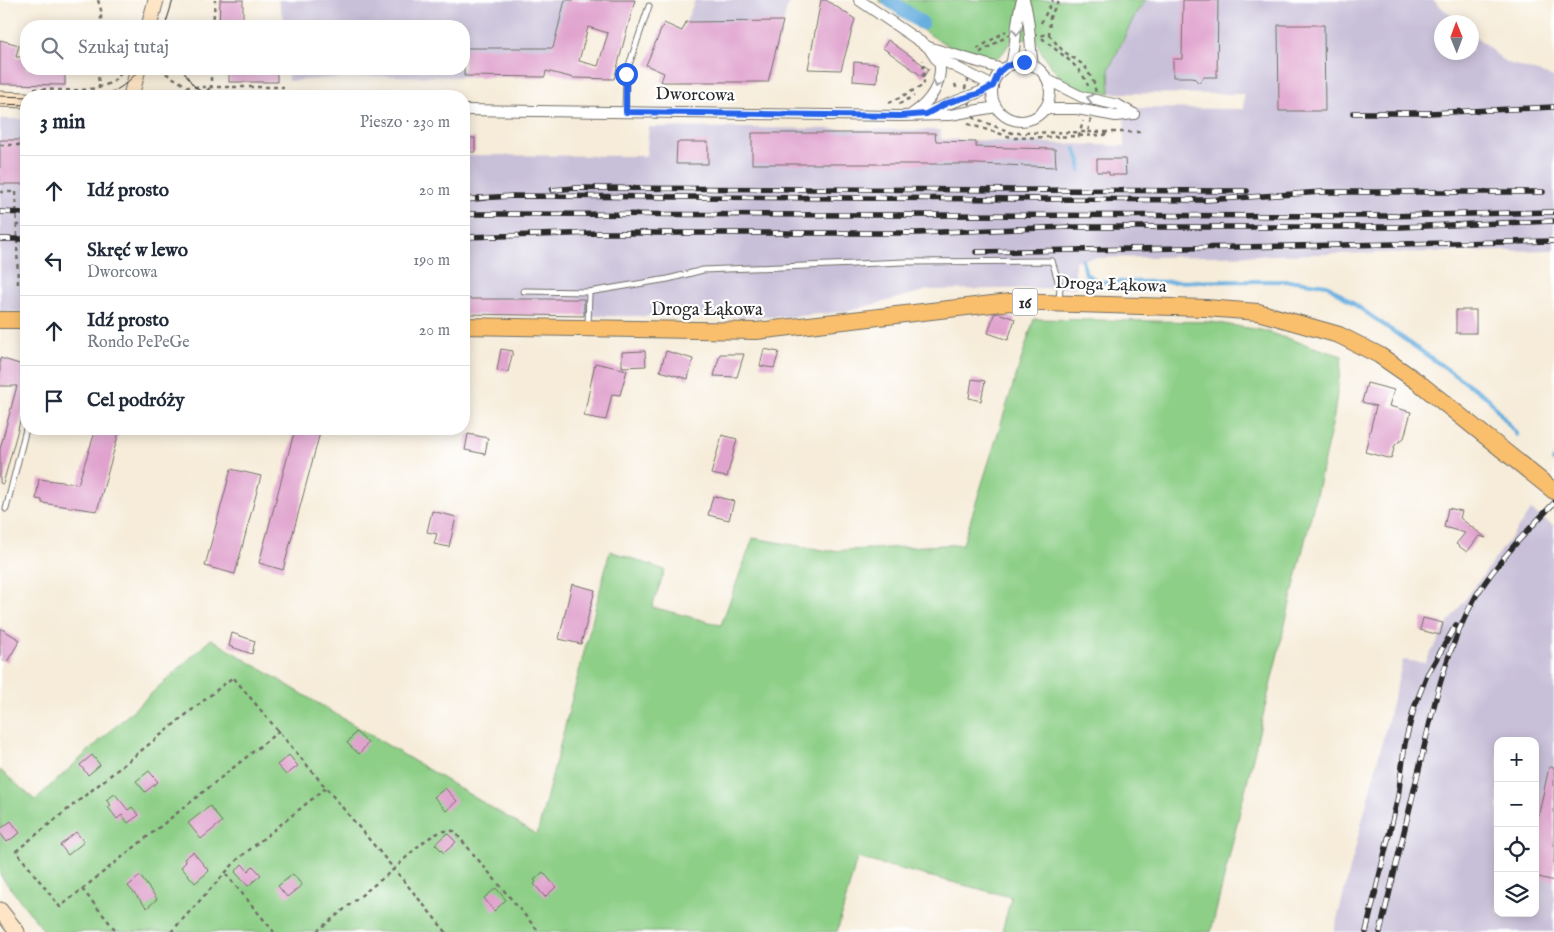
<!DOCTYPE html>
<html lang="pl">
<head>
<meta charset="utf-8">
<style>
  :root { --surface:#fff; --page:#f2f2f3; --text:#1f2937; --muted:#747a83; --line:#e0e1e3 }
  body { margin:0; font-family:"IM FELL English",serif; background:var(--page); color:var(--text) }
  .controls { position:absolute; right:15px; bottom:15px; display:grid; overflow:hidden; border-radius:10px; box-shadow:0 2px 12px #0003 }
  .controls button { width:45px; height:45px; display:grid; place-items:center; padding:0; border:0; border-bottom:1px solid var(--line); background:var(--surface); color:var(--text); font:25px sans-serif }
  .compass { position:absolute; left:1434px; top:15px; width:45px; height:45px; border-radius:50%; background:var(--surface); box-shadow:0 2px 12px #0003; rotate:359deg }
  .stop { position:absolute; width:15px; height:15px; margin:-11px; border:4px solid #2563eb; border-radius:50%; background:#fff }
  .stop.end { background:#2563eb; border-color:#fff; box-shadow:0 1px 5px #0008 }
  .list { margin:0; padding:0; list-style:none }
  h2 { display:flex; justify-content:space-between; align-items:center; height:65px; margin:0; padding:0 20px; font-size:21px }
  h2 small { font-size:16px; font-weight:400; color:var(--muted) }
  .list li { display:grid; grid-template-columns:32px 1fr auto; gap:15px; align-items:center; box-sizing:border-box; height:70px; padding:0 20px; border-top:1px solid var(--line) }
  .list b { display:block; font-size:19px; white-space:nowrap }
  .list p { margin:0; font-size:16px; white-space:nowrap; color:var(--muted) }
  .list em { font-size:16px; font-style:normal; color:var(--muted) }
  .icon { flex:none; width:28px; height:28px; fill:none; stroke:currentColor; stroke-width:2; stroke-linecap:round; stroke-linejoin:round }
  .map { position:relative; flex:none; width:1554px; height:932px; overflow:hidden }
  .search { position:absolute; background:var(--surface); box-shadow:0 2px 12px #0003; left:20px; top:20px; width:450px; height:55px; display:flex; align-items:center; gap:12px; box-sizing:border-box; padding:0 18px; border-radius:20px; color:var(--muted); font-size:19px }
  .panel { position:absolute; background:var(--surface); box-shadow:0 2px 12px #0003; left:20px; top:90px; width:450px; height:345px; border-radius:20px }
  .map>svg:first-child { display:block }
  .industrial { fill:#c8bfd8; fill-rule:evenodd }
  .green { fill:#8dcf87; stroke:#5c7d59 }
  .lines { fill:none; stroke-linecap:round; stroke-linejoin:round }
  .stream { stroke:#68afdf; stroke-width:4 }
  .canal { stroke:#68afdf; stroke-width:14 }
  .building { fill:#e0a3ce; fill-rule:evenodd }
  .lane-casing { stroke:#726f68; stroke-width:7 }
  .street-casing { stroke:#726f68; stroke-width:12 }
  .secondary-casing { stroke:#726f68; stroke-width:17 }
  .primary-casing { stroke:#726f68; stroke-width:18 }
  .path { stroke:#726f68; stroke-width:2.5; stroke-dasharray:4 4; stroke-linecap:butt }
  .lane { stroke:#fff; stroke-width:5 }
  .street { stroke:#fff; stroke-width:10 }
  .secondary { stroke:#fde5c5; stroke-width:15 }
  .primary { stroke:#f9bf6d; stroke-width:16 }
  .tram { stroke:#2b2b2b; stroke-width:1 }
  .rail-casing { stroke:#2b2b2b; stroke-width:5.5 }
  .rail { stroke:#fff; stroke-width:4; stroke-dasharray:11; stroke-linecap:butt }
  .oneway { stroke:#a0a0a0 }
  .route { stroke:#2563eb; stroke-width:6 }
  .labels { text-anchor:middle; stroke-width:4.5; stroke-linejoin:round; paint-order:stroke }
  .shield { fill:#fff; stroke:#6b6b6b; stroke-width:1 }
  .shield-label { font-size:16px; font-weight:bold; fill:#2b2b2b }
  .street-label { font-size:18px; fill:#2b2b2b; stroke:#fff }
</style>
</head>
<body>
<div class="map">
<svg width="1554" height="932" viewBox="0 0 1554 932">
  <rect width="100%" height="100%" fill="#fff"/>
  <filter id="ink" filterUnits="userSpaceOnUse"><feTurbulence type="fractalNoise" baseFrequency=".02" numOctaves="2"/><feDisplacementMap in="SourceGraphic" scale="10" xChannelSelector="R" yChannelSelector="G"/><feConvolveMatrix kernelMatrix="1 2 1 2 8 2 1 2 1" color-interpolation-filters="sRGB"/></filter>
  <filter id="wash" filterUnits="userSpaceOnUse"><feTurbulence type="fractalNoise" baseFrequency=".0096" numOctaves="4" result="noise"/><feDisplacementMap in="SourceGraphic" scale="20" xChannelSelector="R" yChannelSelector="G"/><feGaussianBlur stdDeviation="1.12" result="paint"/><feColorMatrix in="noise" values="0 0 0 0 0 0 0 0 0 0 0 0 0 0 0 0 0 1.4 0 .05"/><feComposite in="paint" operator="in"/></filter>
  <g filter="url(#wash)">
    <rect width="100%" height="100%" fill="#f6ecd9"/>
    <g class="industrial">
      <polygon points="278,0 565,0 545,77 372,76 288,81 288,69 464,69 464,26 285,26"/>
      <polygon points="695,0 789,0 768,82 661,82"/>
      <polygon points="1146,0 1433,0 1459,22 1442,22 1442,52 1472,52 1472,33 1505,62 1554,77 1554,250 1091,258 1075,261 1075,288 928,290 849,311 790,317 464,315 464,155 646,156 649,127 940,130 941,139 1125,146 1124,108 1244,109 1244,94 1110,93 1109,69 1136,13"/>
      <polygon points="0,119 26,119 26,312 0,311"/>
      <path d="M 1531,510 L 1554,526 L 1554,932 L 1334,932 L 1403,660 L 1425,663 L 1450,620 ZM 1498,741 L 1535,741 L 1535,913 L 1498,913 Z"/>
    </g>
    <g class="green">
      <path d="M 878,0 L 1146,0 L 1136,13 L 1109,69 L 1110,93 C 1102,92 1090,94 1082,92 C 1060,83 1045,60 1035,39 L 1012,38 C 1008,45 1003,56 995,58 C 967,65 901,16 878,0 Z"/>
      <polygon points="1034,319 1211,322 1261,330 1342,356 1334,416 1316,495 1211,932 1002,932 1011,897 857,858 837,932 45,932 0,875 0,770 35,800 211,639 537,835 610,551 665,570 652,607 721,625 753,538 829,551 963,544"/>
    </g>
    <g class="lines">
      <g class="stream">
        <polyline points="1075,149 1080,161 1080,170"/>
        <polyline points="1082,260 1086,274 1097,281 1105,282 1296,281 1327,285 1488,398 1517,435"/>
        <polyline points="1553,461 1554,459"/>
      </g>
      <polyline class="canal" points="889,0 922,23"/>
    </g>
    <g id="blocks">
      <g class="building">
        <polygon points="220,0 243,0 243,26 219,26"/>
        <path d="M 565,0 L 635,0 L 614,79 L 574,78 L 546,71 L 545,77 L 464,76 L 464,48 L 553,48 ZM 588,27 L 608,33 L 598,66 L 579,61 Z"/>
        <polygon points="821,0 826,0 855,19 841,70 808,69"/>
        <polygon points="1183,0 1218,0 1217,77 1204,77 1199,83 1193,77 1173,77 1173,59 1182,59"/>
        <polygon points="783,21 768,82 661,82 664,73 646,65 664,23 682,31 686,22"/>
        <polygon points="1278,25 1324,25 1325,111 1279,111"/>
        <polygon points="0,40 19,45 16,57 26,57 26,69 65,69 65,85 0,84"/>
        <polygon points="888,40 929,69 923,77 883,48"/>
        <polygon points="854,62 878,64 877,83 853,81"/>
        <rect x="229" y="69" width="48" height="13"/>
        <polygon points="752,133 935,133 936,141 976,142 976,147 1055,149 1056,167 976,164 752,164"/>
        <rect x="464" y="138" width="11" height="14"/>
        <rect x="0" y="140" width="26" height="44"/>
        <polygon points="677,142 708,142 708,164 676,164"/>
        <polygon points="1097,159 1125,159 1126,175 1109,175 1109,172 1097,172"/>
        <polygon points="464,299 584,299 584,316 464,314"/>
        <rect x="1456" y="310" width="20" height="23"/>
        <polygon points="998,313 1015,319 1008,340 988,333 994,314"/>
        <polygon points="501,349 513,351 508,372 497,370"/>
        <polygon points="764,349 779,352 774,368 760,366"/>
        <polygon points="645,351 646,366 622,367 622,352"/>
        <polygon points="666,351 693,359 688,379 660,371"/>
        <polygon points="720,354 744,354 737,377 714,376"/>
        <polygon points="0,358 26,366 26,400 3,484 0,483 0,449 17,386 0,386"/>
        <polygon points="595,363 627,370 620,395 612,394 606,420 584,416"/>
        <polygon points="972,379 985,381 981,401 969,398"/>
        <polygon points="1367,383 1394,390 1389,406 1411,412 1404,438 1395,445 1391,459 1365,452 1376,406 1362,402"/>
        <polygon points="96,429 120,429 97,511 42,503 42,500 36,499 39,479 78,484"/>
        <polygon points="295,429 321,429 283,570 259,563"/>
        <polygon points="468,434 488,438 485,454 465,450"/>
        <polygon points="722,435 737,439 727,477 711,474"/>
        <polygon points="231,469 261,476 235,574 205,566"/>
        <polygon points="713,496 734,501 729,520 708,515"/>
        <polygon points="1448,508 1462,511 1460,518 1486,538 1479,536 1467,552 1456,544 1465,533 1444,527"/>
        <polygon points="432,511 456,517 449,547 434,544 437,534 427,532"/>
        <polygon points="572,584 595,590 581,644 559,639"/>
        <polygon points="1423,618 1443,623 1440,635 1420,630"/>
        <polygon points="0,628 20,640 7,662 0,658"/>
        <polygon points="232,633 255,641 252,654 229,646"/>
        <polygon points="356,732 368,743 359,754 347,743"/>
        <polygon points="92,755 100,765 88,775 80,765"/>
        <polygon points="289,755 298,766 286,775 277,765"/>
        <polygon points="1549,767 1554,767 1554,881 1535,876 1535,832"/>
        <polygon points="149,771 158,782 145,792 136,781"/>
        <polygon points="445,788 457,801 446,811 434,797"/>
        <polygon points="115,794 128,810 132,807 139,815 128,823 122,815 117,819 108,807 111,805 106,800"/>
        <polygon points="210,806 222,822 201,839 188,823"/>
        <polygon points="11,821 20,833 7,842 0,833 0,829"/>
        <polygon points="76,832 84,842 68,855 60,845"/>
        <polygon points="447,833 456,842 444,853 435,844"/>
        <polygon points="193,852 209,871 195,883 181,867 186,862 184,859"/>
        <polygon points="242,864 248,871 253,866 261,875 248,886 235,872"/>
        <polygon points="543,872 556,887 545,897 534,884 536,882 534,880"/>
        <polygon points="293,874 302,885 287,897 278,886"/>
        <polygon points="140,876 157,899 147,908 128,886"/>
        <polygon points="496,888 506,900 494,911 484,898"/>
      </g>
    </g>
  </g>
  <g filter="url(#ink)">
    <use href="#blocks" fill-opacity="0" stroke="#726f68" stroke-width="1"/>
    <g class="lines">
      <g class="lane-casing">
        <g id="lane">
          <polyline points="625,112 626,74 649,6"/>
          <polyline points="524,291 589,292 588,326"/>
          <polyline points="589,292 668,279 703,270 904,262 1052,261 1060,287 1059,301"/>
          <polyline points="6,509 26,429"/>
        </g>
      </g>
      <g class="street-casing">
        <g id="street">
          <polyline points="859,0 928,47 1002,69"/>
          <path d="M 1024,0 C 1031,21 1029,43 1033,65"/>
          <polyline points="936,57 993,86"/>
          <circle cx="1021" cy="92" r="29"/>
          <path d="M 1011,65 C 1017,42 1015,21 1022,0"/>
          <polyline points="1048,80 1082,97 1118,105 1134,114"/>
          <polyline points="1045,109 1077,109 1116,116 1134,114"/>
          <polyline points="464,110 900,116 950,115 996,107"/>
          <path d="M 927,113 C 949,102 972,97 993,86"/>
          <path d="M 912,114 C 930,102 941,87 940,65 L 928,47"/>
        </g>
      </g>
      <g class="secondary-casing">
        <g id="secondary">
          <polyline points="149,26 156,0"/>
          <polyline points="131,96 138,69"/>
          <polyline points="0,99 26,100"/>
          <polyline points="0,910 17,932"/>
        </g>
      </g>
      <g class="primary-casing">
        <g id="primary">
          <polyline points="0,320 26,320"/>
          <polyline points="464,326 756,331 1010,302 1206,308 1258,312 1339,335 1379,355 1418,382 1554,491"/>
        </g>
      </g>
      <g class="path">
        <polyline points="98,0 101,10 101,26"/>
        <polyline points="1041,23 1053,0"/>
        <polyline points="213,26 215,0"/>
        <polygon points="1009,35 1049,35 1063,51 1085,66 1094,83 1096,94 1088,132 1012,133 974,118 965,88 979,53"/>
        <polyline points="1049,35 1050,17 1059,0"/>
        <path d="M 1042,38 C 1056,51 1082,66 1088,86"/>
        <polyline points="977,49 1006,31"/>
        <polyline points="98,69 99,89"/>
        <polyline points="159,69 188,87 211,87"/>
        <polyline points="211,69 211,87 284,87"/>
        <polyline points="955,84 957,90"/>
        <path d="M 34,89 C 59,89 108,97 121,72"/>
        <polyline points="201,96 210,88"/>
        <polyline points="889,103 924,85 923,60"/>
        <polyline points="899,104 914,96"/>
        <polyline points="968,124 1014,138 1079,136 1083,121"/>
        <polyline points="1088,132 1143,132"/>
        <polyline points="1079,136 1104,135 1107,133"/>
        <polyline points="0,145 26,145"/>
        <polyline points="0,192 16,192 18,287"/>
        <polyline points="16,225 26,225"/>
        <polyline points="279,731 60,907 16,851 233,677 394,869 316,932"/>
        <polyline points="226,874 274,932"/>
        <polyline points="82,889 117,932"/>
        <polyline points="171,932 238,859 327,787"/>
        <path d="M 446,932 L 394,869 C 410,855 432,827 454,831 L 539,932"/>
      </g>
      <use href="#lane" class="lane"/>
      <use href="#street" class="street"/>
      <use href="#secondary" class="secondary"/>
      <use href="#primary" class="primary"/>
      <g class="tram">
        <polyline points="165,26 173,0"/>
        <polyline points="182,69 193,85 207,96"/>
        <polyline points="0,96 26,97"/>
        <path d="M 99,96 C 117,93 129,82 140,69"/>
        <polyline points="0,104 26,105"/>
      </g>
      <g class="rail-casing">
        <g id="rail">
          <polyline points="1353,113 1429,113 1554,107"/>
          <polyline points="552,190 575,188 1247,191"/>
          <polyline points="479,198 513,196 1206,200 1322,192 1543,192"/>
          <polyline points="464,200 485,198"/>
          <polyline points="0,212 26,213"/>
          <polyline points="464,214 1386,216 1554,212"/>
          <polyline points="464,237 600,233 917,233 1069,227 1400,227 1554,221"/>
          <polyline points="0,239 26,239"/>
          <polyline points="976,252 1554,241"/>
          <polyline points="1366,932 1398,797 1405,743 1414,708 1427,675 1456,625"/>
          <path d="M 1380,932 C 1393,876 1407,821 1420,765 C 1433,707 1446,648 1476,596 C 1497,562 1526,532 1554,503"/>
        </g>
      </g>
      <use href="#rail" class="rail"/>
    </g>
    <defs><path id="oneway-chevron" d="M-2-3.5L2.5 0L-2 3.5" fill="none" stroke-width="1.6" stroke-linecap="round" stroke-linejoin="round" transform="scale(1.25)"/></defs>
    <g class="oneway">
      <use href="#oneway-chevron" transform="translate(1017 32) rotate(92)"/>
      <use href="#oneway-chevron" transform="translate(937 84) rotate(108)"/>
      <use href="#oneway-chevron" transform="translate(1090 98) rotate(-168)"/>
    </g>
  </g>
  <g class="lines" filter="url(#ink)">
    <polyline class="route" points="626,74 626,112 900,116 926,114 947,103 980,93 993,86 999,72 1006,66 1024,62"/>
  </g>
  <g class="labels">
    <rect class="shield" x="1012.5" y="288.5" width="25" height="27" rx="4"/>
    <g class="shield-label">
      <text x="1025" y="308">16</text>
    </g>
    <g class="street-label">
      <text transform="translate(695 94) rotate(1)" y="6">Dworcowa</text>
      <text transform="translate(1111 284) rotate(2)" y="6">Droga Łąkowa</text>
      <text x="707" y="315">Droga Łąkowa</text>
    </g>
  </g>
</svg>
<div class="controls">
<button>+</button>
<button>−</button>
<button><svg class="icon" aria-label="locate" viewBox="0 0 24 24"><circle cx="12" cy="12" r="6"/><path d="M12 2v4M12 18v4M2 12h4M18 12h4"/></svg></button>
<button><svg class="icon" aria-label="layers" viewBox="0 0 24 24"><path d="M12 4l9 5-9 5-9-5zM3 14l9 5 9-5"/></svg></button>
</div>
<svg class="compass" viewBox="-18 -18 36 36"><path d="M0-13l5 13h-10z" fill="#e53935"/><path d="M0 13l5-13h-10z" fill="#747a83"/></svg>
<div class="stop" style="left:626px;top:74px"></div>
<div class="stop end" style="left:1024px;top:62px"></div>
<div class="search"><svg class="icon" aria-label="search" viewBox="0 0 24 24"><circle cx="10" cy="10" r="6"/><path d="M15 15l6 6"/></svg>Szukaj tutaj</div>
<section class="panel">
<h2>3 min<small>Pieszo · 230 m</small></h2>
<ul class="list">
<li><svg class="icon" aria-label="ahead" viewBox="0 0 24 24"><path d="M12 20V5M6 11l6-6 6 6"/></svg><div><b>Idź prosto</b></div><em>20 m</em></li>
<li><svg class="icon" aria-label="left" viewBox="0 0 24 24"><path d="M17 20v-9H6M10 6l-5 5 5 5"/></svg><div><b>Skręć w lewo</b><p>Dworcowa</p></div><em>190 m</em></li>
<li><svg class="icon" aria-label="ahead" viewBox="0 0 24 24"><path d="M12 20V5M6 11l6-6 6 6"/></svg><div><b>Idź prosto</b><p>Rondo PePeGe</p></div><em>20 m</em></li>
<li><svg class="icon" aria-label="arrive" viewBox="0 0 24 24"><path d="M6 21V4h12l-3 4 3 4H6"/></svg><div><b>Cel podróży</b></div></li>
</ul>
</section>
</div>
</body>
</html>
